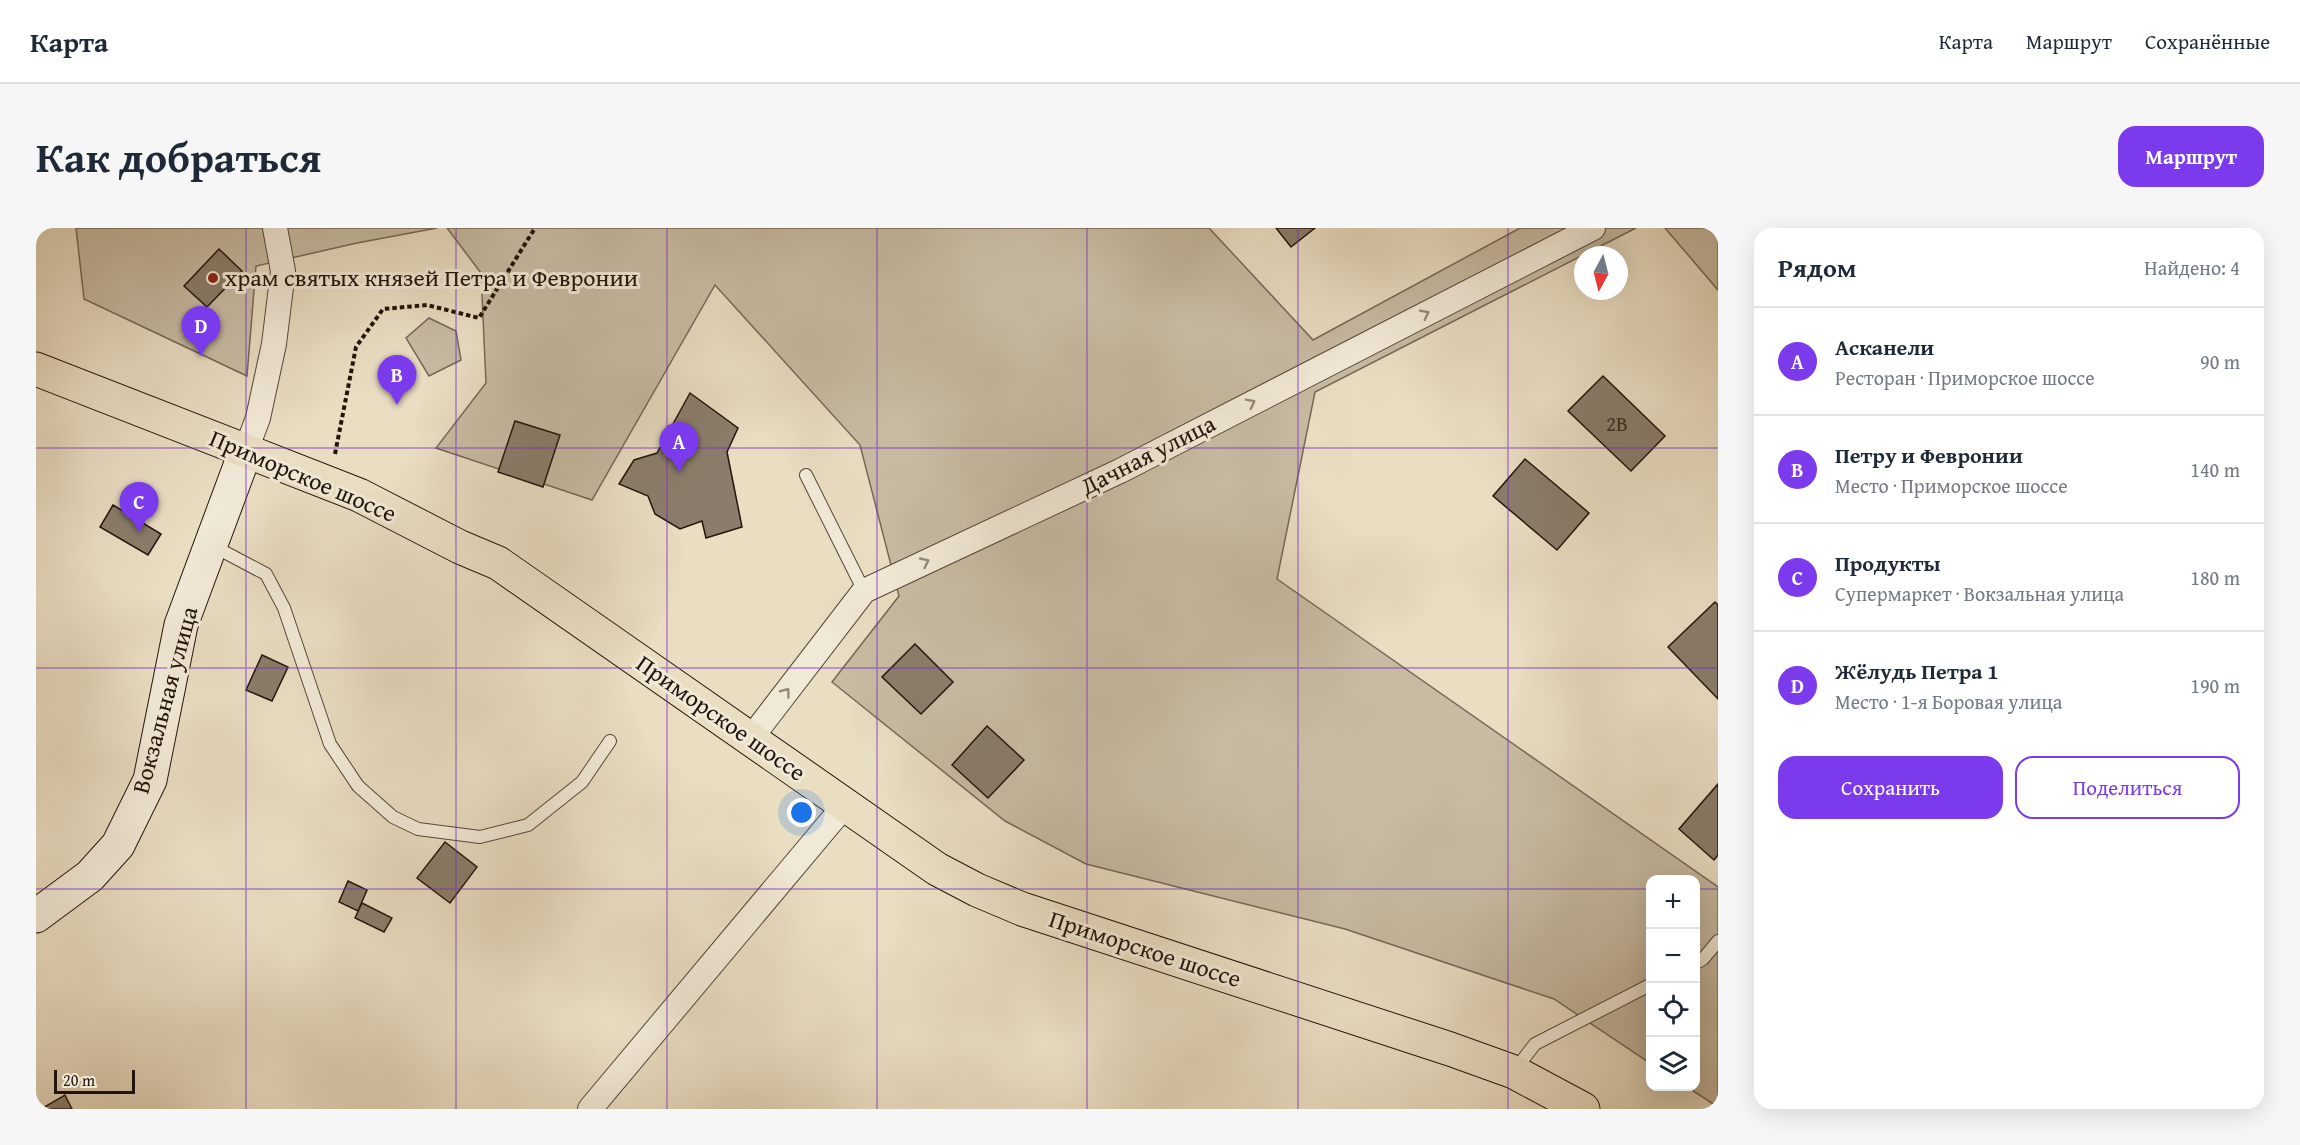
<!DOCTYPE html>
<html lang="ru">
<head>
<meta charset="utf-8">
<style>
  :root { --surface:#fff; --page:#f6f6f7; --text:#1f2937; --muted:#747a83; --line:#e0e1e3; --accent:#7c3aed }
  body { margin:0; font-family:"Gentium Book Plus",serif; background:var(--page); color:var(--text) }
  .controls { position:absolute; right:18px; bottom:18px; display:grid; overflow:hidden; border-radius:12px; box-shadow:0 6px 24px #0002 }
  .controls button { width:54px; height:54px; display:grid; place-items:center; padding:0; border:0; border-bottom:2px solid var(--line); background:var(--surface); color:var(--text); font:30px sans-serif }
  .compass { position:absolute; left:1538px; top:18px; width:54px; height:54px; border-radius:50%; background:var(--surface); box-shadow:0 6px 24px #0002; rotate:187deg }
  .scale { position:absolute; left:18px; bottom:15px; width:81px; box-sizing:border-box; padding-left:6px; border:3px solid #23150c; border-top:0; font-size:16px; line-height:21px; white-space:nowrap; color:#23150c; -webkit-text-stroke:4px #f1e9d7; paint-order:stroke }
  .you { position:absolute; left:766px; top:585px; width:21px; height:21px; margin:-15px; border:4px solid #fff; border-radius:50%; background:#1a73e8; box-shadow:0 0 0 9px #1a73e833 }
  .badge { display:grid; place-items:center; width:39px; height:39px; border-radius:50%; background:var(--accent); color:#fff; font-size:20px; font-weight:700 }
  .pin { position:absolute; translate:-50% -50px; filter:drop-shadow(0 2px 3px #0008) }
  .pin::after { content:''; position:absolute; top:32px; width:21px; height:18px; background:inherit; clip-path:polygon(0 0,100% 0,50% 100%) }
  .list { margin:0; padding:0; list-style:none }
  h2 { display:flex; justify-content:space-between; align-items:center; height:78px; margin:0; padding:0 24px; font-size:26px }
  h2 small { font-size:20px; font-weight:400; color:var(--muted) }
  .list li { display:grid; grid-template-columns:39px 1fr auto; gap:18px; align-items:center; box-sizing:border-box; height:108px; padding:0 24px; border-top:2px solid var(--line) }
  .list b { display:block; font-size:22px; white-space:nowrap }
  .list p { margin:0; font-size:20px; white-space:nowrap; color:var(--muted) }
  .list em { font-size:20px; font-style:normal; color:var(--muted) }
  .actions { display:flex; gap:12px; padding:18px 24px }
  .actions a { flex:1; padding:14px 0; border:2px solid var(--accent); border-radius:18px; text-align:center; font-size:21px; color:var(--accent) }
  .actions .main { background:var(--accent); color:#fff }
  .icon { flex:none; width:33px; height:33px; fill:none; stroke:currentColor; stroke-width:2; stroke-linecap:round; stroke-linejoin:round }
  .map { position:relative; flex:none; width:1682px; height:881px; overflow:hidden; border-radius:18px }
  header { display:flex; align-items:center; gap:36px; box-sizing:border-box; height:84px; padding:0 30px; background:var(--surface); border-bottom:2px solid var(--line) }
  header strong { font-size:28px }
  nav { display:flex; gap:33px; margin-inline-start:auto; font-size:21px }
  .intro { display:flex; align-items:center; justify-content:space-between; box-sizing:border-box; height:144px; padding:0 36px }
  h1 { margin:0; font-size:42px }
  .button { padding:15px 27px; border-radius:18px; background:var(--accent); color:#fff; font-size:21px; font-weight:700 }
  main { display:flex; gap:36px; padding:0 36px }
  aside { flex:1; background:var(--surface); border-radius:18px; box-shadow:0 6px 24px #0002 }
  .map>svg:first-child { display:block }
  .green { fill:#c7bba3; stroke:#756858; stroke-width:1.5 }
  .building { fill:#8a7d6b; stroke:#23150c; stroke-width:1.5 }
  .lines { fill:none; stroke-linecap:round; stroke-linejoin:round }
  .lane-casing { stroke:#54473a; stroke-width:14 }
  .street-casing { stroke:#54473a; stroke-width:26 }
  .secondary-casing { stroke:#23150c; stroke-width:35 }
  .primary-casing { stroke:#23150c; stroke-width:35 }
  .path { stroke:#23150c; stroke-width:4; stroke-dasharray:4.5 3; stroke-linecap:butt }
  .lane { stroke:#f1e9d7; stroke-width:12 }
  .street { stroke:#f1e9d7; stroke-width:24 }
  .secondary { stroke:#f1e9d7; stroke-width:33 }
  .primary { stroke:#e9ddc2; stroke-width:33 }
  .oneway { stroke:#948a7c }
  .grid { fill:none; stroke:#7b2cbf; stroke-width:1.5; stroke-opacity:0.55 }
  .poi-dot { fill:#8f2418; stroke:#f1e9d7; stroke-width:2 }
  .labels { text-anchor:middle; stroke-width:6; stroke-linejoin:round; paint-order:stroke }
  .number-label { font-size:21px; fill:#3d2f24 }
  .poi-label { font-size:24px; fill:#23150c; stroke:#f1e9d7; text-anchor:start }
  .street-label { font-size:24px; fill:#23150c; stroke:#f1e9d7 }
</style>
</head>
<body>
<header>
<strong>Карта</strong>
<nav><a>Карта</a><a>Маршрут</a><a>Сохранённые</a></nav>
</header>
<div class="intro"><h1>Как добраться</h1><a class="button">Маршрут</a></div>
<main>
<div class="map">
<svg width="1682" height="881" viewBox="0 0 1682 881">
  <rect width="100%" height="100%" fill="#e9ddc2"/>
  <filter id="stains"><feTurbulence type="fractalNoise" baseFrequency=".00333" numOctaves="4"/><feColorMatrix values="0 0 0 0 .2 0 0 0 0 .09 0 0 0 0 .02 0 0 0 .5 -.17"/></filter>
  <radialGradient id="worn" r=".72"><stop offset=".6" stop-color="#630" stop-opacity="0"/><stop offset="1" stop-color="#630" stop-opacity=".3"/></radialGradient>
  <g class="green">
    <polygon points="40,0 401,0 321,15 220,38 211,148 48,71"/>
    <polygon points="411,0 1173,0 1277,112 1484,0 1600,0 1279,164 1241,351 1682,659 1682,879 1651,859 1660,858 1660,652 1614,652 1614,835 1518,771 1309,701 1050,636 969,593 796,454 863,368 824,217 679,57 556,272 400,220 450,155 445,45"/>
    <polygon points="1629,0 1682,0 1682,62"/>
    <polygon points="393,90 420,103 425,132 393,148 370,110"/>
  </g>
  <g class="building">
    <polygon points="1240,0 1279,0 1255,19"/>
    <polygon points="183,21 206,43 171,79 148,58"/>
    <polygon points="1567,148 1629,208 1595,243 1532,183"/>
    <polygon points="654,165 702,200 691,224 706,299 670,310 666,293 644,301 619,286 612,268 583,256 598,232 621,225"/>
    <polygon points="479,193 524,207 507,259 462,244"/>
    <polygon points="1489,231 1553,285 1521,322 1457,268"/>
    <polygon points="77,277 125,306 112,327 64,299"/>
    <polygon points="1679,374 1682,377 1682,471 1632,419"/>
    <polygon points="879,416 917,454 885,486 846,449"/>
    <polygon points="226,427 252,439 236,473 210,462"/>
    <polygon points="951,498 988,532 952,570 916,537"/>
    <polygon points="1682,556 1682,627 1678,632 1643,601"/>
    <polygon points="409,614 441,639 414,675 381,650"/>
    <polygon points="312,653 331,662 322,683 303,674"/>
    <polygon points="326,675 356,690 348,704 319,690"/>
    <polygon points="29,867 36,881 5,881"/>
  </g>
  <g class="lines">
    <g class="lane-casing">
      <g id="lane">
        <polyline points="770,247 828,363"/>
        <polyline points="177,318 230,346 248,380 294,516 322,558 357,589 382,601 444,609 492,597 546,554 574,513"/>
        <polyline points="1660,735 1667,731 1682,713"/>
        <polyline points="1478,843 1499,816 1614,757"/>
      </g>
    </g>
    <g class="street-casing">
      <g id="street">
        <polyline points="210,222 222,190 238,116 247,43 239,0"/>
        <polyline points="715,510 828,363 1084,243 1557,0"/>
        <polyline points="554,881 809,577"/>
      </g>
    </g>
    <g class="secondary-casing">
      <polyline id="secondary" points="0,688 54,648 82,617 114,552 145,397 210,222"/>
    </g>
    <g class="primary-casing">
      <polyline id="primary" points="0,141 323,267 424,319 462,335 901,641 941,662 986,681 1414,821 1478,844 1547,881"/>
    </g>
    <polyline class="path" points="299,226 320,119 347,81 391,77 443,90 499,0"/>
    <use href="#lane" class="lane"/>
    <use href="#street" class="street"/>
    <use href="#secondary" class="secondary"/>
    <use href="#primary" class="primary"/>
  </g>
  <defs><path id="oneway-chevron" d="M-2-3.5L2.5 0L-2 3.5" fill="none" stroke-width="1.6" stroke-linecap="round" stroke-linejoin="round" transform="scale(1.5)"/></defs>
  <g class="oneway">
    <use href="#oneway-chevron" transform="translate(1389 86) rotate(-27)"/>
    <use href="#oneway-chevron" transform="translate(1215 175) rotate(-27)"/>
    <use href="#oneway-chevron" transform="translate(889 334) rotate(-25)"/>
    <use href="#oneway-chevron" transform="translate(750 464) rotate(-53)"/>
  </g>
  <path class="grid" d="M 210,0 L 210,881M 420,0 L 420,881M 631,0 L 631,881M 841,0 L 841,881M 1051,0 L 1051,881M 1262,0 L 1262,881M 1472,0 L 1472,881M 0,220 L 1682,220M 0,440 L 1682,440M 0,661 L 1614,661M 1660,661 L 1682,661"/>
  <circle class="poi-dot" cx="177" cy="50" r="6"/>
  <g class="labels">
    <g class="number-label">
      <text x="1581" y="203">2В</text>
    </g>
    <g class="poi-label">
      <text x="189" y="58">храм святых князей Петра и Февронии</text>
    </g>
    <g class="street-label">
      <text transform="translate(1112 227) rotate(-27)" y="8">Дачная улица</text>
      <text transform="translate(267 248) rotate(23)" y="8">Приморское шоссе</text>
      <text transform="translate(129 472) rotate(-75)" y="8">Вокзальная улица</text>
      <text transform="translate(685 490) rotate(35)" y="8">Приморское шоссе</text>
      <text transform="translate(1109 721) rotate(18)" y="8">Приморское шоссе</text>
    </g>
  </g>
  <rect width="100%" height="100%" filter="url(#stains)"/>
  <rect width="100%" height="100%" fill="url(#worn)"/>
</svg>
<div class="controls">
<button>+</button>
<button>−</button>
<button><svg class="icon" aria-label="locate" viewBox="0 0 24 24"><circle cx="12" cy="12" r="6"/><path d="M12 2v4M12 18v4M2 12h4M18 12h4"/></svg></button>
<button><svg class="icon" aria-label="layers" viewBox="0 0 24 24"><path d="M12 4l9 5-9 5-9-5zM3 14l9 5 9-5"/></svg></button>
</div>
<svg class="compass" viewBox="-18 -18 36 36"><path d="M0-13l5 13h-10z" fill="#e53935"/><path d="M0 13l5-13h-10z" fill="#747a83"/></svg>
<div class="scale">20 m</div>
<div class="you"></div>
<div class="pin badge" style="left:643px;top:244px">A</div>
<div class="pin badge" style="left:361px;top:177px">B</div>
<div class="pin badge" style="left:103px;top:304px">C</div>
<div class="pin badge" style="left:165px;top:128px">D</div>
</div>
<aside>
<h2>Рядом<small>Найдено: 4</small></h2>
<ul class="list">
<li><span class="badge">A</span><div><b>Асканели</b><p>Ресторан · Приморское шоссе</p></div><em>90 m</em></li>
<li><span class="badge">B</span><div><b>Петру и Февронии</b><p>Место · Приморское шоссе</p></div><em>140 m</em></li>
<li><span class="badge">C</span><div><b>Продукты</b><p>Супермаркет · Вокзальная улица</p></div><em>180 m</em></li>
<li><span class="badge">D</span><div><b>Жёлудь Петра 1</b><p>Место · 1-я Боровая улица</p></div><em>190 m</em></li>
</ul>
<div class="actions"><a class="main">Сохранить</a><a>Поделиться</a></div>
</aside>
</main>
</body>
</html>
